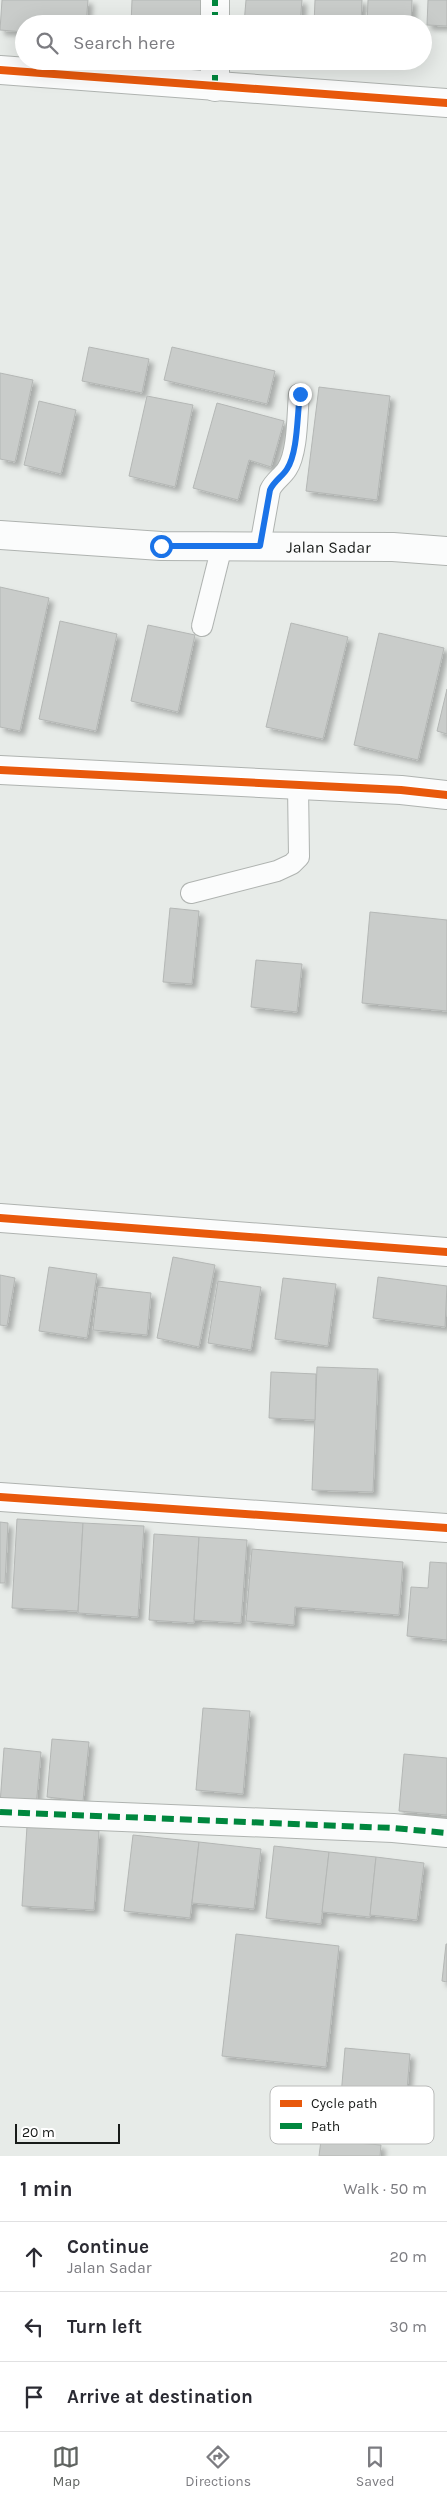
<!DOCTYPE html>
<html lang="en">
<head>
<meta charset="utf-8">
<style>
  :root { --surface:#fff; --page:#f7f7f7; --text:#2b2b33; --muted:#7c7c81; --line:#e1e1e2; --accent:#606461 }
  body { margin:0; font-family:Karla,sans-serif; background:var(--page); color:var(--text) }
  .scale { position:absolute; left:15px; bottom:12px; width:105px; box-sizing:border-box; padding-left:5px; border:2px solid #181b19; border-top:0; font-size:14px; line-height:18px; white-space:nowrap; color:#181b19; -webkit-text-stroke:4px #fff; paint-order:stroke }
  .stop { position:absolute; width:15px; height:15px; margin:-11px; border:4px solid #1a73e8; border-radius:50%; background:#fff }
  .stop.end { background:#1a73e8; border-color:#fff; box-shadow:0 1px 5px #0008 }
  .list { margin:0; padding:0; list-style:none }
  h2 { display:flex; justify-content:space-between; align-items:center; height:65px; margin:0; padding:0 20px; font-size:21px }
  h2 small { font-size:16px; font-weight:400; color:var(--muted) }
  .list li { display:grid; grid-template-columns:32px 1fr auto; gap:15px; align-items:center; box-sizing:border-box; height:70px; padding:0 20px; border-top:1px solid var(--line) }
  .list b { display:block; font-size:19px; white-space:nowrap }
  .list p { margin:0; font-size:16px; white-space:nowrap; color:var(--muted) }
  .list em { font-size:16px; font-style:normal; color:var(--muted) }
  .icon { flex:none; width:28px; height:28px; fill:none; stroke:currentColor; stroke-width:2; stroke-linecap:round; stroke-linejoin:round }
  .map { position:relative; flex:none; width:447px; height:2156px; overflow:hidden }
  .search { position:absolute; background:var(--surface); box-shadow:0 5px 20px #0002; left:15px; right:15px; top:15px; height:55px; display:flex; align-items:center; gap:12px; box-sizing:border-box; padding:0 18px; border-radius:28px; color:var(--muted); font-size:19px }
  .sheet { height:275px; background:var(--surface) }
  nav { display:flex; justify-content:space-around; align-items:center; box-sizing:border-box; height:70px; border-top:1px solid var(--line); background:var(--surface); font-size:14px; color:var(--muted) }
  nav a { display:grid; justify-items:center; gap:2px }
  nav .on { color:var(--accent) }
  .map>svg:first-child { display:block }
  .building { fill:#c9ccca; stroke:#b4b7b5; filter:url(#shadow) }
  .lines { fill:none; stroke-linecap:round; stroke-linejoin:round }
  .service-casing { stroke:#afb3b0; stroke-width:22 }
  .minor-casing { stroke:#afb3b0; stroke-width:30 }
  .service { stroke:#fbfcfc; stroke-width:20 }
  .minor { stroke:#fbfcfc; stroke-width:28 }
  .quiet { stroke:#00873e; stroke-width:6; stroke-dasharray:12 6; stroke-linecap:butt }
  .cycleway-casing { stroke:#fff; stroke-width:11 }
  .cycleway { stroke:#e8590c; stroke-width:8 }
  .route { stroke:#1a73e8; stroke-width:6 }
  .labels { text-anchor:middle; stroke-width:4.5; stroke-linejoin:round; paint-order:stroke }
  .street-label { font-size:16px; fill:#181b19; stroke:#fff }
  .key { fill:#fff; stroke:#babbba; stroke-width:1 }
  .key-label { font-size:14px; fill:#181b19 }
</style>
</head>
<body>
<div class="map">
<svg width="447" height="2156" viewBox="0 0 447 2156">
  <defs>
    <filter id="shadow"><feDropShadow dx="4.5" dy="4.5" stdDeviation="2.5" flood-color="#0004"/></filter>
  </defs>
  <rect width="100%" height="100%" fill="#e7ebe8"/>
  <g class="building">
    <polygon points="2,0 88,0 86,24 24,24 24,32 0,30"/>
    <polygon points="132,0 205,0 204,24 131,24"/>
    <polygon points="246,0 302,0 300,24 244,24"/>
    <polygon points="315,0 362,0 361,24 314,24"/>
    <polygon points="368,0 412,0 411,24 367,24"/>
    <polygon points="428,0 447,0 447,26 427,25"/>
    <polygon points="89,347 149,359 142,393 82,381"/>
    <polygon points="172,347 275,371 267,404 164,380"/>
    <polygon points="0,373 33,380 15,462 0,459"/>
    <polygon points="319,387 390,396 377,500 306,491"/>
    <polygon points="147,396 193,405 175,487 129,476"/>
    <polygon points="39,401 76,410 61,474 24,465"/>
    <polygon points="217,403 284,421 271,467 249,460 238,500 193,488"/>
    <polygon points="0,587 49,598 20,731 0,727"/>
    <polygon points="60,621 117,634 96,731 39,719"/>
    <polygon points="291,623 348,637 323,739 266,727"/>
    <polygon points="148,625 195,635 178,712 131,701"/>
    <polygon points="379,633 444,648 418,760 354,745"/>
    <polygon points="447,689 447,734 437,731"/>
    <polygon points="170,908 199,911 192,984 163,982"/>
    <polygon points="370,912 447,920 447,1011 362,1003"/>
    <polygon points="256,960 302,964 297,1012 251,1007"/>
    <polygon points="173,1257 215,1265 199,1347 157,1338"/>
    <polygon points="49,1267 97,1274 87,1338 39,1331"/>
    <polygon points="0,1275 15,1278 7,1326 0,1325"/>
    <polygon points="378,1277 447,1286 445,1327 373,1318"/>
    <polygon points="283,1278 336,1284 328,1346 275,1339"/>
    <polygon points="218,1281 261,1287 251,1350 208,1343"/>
    <polygon points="98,1287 151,1293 147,1335 93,1330"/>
    <polygon points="317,1367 378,1369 373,1492 312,1490"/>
    <polygon points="271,1372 316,1374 315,1420 269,1418"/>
    <polygon points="17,1519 83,1523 78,1611 12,1608"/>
    <polygon points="0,1522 8,1523 5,1583 0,1583"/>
    <polygon points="83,1523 144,1526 138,1617 78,1613"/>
    <polygon points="154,1534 199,1537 194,1623 149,1620"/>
    <polygon points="199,1537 247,1540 241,1623 194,1620"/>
    <polygon points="252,1549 403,1562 399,1615 295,1607 294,1625 246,1621"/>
    <polygon points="430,1562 447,1563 447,1640 407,1636 411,1587 428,1588"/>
    <polygon points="203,1708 250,1711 243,1794 196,1790"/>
    <polygon points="52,1739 89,1742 83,1801 47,1797"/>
    <polygon points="4,1748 41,1752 36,1807 0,1804"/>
    <polygon points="404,1754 447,1758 447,1815 399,1811"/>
    <polygon points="27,1826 99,1831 94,1910 22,1906"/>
    <polygon points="133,1835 199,1842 190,1918 124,1911"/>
    <polygon points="199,1842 261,1849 254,1909 192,1903"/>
    <polygon points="274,1846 329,1852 321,1924 266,1918"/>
    <polygon points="329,1852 376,1857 370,1917 322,1912"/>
    <polygon points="376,1857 424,1863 417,1920 370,1915"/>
    <polygon points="236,1934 339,1946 326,2067 222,2056"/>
    <polygon points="446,1944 447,1944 447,1982 442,1981"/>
    <polygon points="345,2048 410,2054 405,2114 340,2108"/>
    <polygon points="321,2140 381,2145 380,2156 319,2156"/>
  </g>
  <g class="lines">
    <g class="service-casing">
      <g id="service">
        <path d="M 260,546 L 270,490 C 274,481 282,477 287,469 C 298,452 297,415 299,394"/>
        <polyline points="202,626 222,546"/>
        <polyline points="191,893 277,871 292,864 299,857 298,786"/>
      </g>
    </g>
    <g class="minor-casing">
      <g id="minor">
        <polyline points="215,24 215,0"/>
        <polyline points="0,70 447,103"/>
        <polyline points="215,87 215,61"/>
        <path id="s1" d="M 0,535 L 161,546 L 393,547 L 447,551"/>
        <polyline points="0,770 401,790 447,795"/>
        <polyline points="0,1218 447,1252"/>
        <polyline points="0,1497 447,1528"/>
        <polyline points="0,1812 393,1828 447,1833"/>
      </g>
    </g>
    <use href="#service" class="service"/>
    <use href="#minor" class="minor"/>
    <g class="quiet">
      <polyline points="215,24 215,0"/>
      <polyline points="215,87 215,61"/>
      <polyline points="0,1812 393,1828 447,1833"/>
    </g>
    <g class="cycleway-casing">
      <g id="cycleway">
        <polyline points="0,70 447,103"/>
        <polyline points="0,770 401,790 447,795"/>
        <polyline points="0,1218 447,1252"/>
        <polyline points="0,1497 447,1528"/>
      </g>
    </g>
    <use href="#cycleway" class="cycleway"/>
  </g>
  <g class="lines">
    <path class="route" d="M 161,546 L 260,546 L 270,490 C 274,481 282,477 287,469 C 298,452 297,415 300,394"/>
  </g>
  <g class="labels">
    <g class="street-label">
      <text dy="6" stroke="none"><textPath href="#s1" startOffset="329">Jalan Sadar</textPath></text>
    </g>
  </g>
  <rect x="270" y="2086" width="164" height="58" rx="8" class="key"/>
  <rect x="280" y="2100" width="22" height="7" fill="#e8590c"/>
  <rect x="280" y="2123" width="22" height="6" fill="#00873e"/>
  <g class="key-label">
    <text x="311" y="2108">Cycle path</text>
    <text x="311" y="2131">Path</text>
  </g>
</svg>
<div class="scale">20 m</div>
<div class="stop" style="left:161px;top:546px"></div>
<div class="stop end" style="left:300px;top:394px"></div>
<div class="search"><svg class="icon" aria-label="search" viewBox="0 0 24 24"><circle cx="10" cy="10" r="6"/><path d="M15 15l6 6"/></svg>Search here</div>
</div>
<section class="sheet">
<h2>1 min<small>Walk · 50 m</small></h2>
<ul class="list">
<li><svg class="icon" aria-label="ahead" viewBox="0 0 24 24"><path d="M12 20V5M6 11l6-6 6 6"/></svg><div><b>Continue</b><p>Jalan Sadar</p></div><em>20 m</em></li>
<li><svg class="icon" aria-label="left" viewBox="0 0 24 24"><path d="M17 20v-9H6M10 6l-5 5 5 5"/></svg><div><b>Turn left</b></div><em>30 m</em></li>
<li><svg class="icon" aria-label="arrive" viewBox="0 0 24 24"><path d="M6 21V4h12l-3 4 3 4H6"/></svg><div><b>Arrive at destination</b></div></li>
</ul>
</section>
<nav>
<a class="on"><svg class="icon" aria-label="map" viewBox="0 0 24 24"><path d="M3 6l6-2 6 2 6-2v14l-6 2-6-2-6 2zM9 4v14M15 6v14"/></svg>Map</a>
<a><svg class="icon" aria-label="directions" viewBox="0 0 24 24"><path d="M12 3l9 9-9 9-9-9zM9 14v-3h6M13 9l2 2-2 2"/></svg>Directions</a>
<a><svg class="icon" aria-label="saved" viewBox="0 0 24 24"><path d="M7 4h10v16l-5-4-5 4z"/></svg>Saved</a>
</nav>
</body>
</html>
